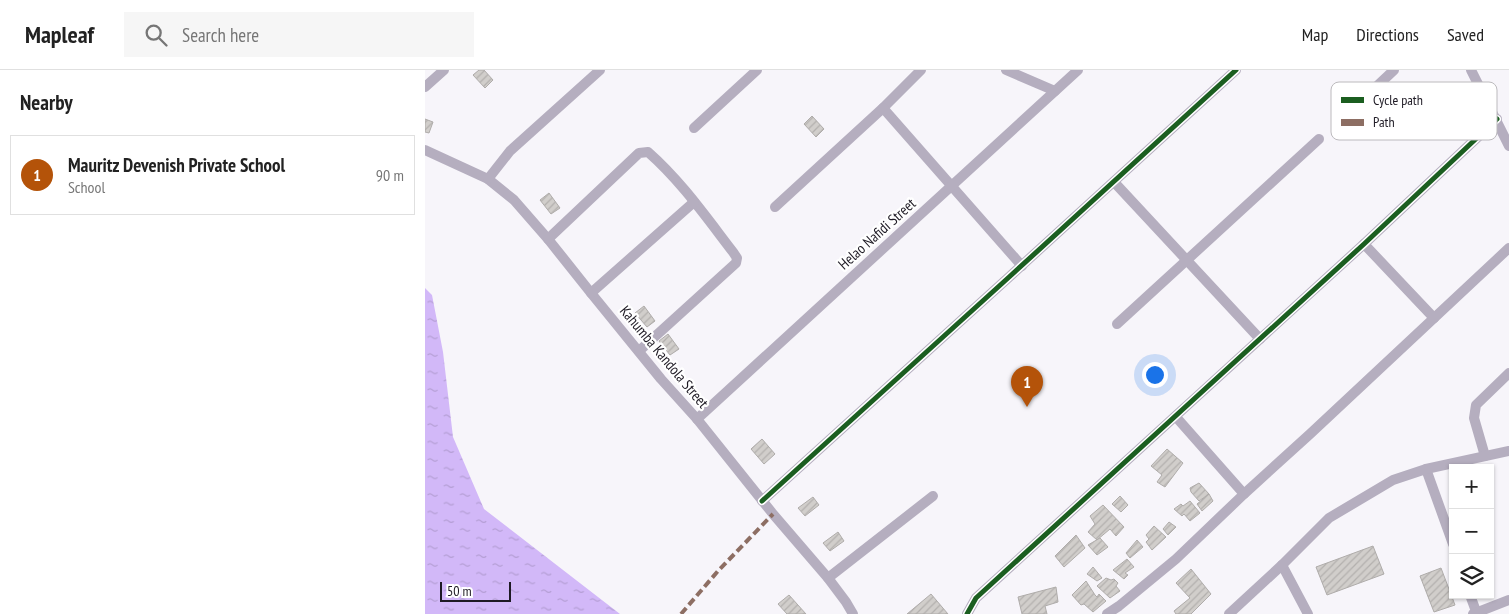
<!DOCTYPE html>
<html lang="en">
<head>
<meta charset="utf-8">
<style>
  :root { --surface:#fff; --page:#f6f6f6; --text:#222; --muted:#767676; --line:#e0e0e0; --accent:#b45309 }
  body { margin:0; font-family:"PT Sans Narrow",sans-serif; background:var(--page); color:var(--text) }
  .controls { position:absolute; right:15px; bottom:15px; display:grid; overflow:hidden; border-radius:0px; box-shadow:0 1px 4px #0004 }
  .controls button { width:45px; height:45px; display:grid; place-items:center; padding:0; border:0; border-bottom:1px solid var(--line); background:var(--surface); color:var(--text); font:25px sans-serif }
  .scale { position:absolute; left:15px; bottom:12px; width:71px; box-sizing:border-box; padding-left:5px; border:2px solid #1e1a24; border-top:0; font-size:14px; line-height:18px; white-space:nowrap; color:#1e1a24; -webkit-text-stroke:4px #fff; paint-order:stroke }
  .you { position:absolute; left:729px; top:304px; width:18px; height:18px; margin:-12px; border:4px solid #fff; border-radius:50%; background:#1a73e8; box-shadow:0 0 0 8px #1a73e833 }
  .badge { display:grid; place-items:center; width:32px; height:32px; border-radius:50%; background:var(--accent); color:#fff; font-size:16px; font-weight:700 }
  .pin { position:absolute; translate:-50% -41px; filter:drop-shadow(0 1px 2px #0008) }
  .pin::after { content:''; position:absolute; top:26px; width:18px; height:15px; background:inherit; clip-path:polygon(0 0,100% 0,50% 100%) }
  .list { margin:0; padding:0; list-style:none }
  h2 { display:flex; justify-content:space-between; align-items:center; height:65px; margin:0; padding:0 20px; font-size:21px }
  h2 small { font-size:16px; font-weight:400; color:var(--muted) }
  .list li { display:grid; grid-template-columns:32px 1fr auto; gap:15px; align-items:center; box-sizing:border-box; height:80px; margin:0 10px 10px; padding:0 10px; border:1px solid var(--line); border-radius:0px }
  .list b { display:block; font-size:19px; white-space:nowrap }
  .list p { margin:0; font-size:16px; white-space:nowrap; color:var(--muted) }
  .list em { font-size:16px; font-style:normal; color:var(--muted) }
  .icon { flex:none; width:28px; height:28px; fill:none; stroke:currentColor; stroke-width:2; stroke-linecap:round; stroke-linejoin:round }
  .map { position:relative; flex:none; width:1084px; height:544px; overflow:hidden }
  header { display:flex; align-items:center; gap:30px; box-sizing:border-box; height:70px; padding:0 25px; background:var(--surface); border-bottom:1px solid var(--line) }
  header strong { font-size:24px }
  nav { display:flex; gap:28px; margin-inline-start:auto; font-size:18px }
  .search { width:350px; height:45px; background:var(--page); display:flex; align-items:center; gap:12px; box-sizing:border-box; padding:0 18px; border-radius:0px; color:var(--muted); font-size:19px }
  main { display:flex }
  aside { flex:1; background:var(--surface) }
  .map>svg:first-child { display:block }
  .water { fill:url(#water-ripples) }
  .building { fill:url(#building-hatch); stroke:#afacaa }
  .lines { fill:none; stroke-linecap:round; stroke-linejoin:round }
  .minor { stroke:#b5aebf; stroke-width:10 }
  .quiet { stroke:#8d6e63; stroke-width:4; stroke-dasharray:8 4; stroke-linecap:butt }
  .cycleway-casing { stroke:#fff; stroke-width:8 }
  .cycleway { stroke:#1b5e20; stroke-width:5 }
  .labels { text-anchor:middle; stroke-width:4.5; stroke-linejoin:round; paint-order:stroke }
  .street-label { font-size:15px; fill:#1e1a24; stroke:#fff }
  .key { fill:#fff; stroke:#bcbabd; stroke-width:1 }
  .key-label { font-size:14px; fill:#1e1a24 }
</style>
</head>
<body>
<header>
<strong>Mapleaf</strong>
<div class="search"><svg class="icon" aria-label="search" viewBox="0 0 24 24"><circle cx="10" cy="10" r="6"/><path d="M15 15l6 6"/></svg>Search here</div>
<nav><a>Map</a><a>Directions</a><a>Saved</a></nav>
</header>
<main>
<aside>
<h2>Nearby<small></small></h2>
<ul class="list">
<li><span class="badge">1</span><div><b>Mauritz Devenish Private School</b><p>School</p></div><em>90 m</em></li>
</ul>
</aside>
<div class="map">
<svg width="1084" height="544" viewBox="0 0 1084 544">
  <defs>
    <pattern id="water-ripples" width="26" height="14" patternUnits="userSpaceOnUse" patternTransform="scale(1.25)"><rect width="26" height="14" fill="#d2b8f8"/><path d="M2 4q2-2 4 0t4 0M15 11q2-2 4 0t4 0" fill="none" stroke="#b49ed4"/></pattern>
    <pattern id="building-hatch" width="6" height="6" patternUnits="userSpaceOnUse" patternTransform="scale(1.25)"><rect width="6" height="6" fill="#d1cecb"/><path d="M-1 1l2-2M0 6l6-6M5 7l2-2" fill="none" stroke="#b3b0ae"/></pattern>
  </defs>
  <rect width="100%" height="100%" fill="#f7f5fa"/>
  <polygon class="water" points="0,218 7,225 18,282 28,367 59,439 195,544 0,544"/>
  <g class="building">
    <polygon points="54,0 59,0 68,10 60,18 48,5"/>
    <polygon points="387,46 399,59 391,67 379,54"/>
    <polygon points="0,49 8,52 4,63 0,62"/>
    <polygon points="124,123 135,138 126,144 115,130"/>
    <polygon points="219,236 230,251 222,257 210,243"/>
    <polygon points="243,264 254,279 245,285 234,271"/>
    <polygon points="337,369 350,384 339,394 326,379"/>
    <polygon points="742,379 758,393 740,417 732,412 737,405 726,396"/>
    <polygon points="774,413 784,424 774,431 766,422 765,418"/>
    <polygon points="784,424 788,431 777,441 772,434"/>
    <polygon points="695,426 703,435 696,442 687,434"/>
    <polygon points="388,427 394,435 380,446 373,438"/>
    <polygon points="765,431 775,443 765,451 759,444 757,446 749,439 756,434 758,436"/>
    <polygon points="678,435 699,457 691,466 685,459 672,470 663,462 670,454 665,446"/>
    <polygon points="744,452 751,457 743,465 738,459"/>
    <polygon points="729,456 741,467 727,480 721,472 724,469 721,465"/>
    <polygon points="413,462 419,471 405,481 398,473"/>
    <polygon points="651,465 660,478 639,497 630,486"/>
    <polygon points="675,468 683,477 672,485 663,475"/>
    <polygon points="712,470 718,477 705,488 701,483"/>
    <polygon points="948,476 959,504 902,525 891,497"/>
    <polygon points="702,489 709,497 700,503 703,505 699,509 688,500"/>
    <polygon points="668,497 677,508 672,511 662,504"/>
    <polygon points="1016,498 1030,535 1009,542 995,506"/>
    <polygon points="766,499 786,524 766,544 751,544 749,541 765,528 751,513"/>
    <polygon points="681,508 686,510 689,509 693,513 691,516 695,521 685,528 672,516"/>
    <polygon points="661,511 670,525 672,527 674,524 681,531 668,542 659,534 656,535 647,525"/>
    <polygon points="631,517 633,532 620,536 622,544 597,544 593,527"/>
    <polygon points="506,524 523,544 482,544"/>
    <polygon points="364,525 381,544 362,544 353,534"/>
  </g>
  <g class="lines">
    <g class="minor">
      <polyline points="581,0 630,21"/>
      <polyline points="1046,0 1084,76"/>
      <polyline points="0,17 19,0"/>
      <polyline points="933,34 969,0"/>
      <polyline points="458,38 496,0"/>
      <polyline points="269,58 332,0"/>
      <polyline points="0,80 63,109 89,130 123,169 166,223 236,309 272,349 348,444 403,508 421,532 428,544"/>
      <polyline points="63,109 85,81 175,0"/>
      <polyline points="689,112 835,269"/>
      <polyline points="350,137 458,38 597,196"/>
      <path d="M 123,169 L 214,83 L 223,82 C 256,111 281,147 308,182 L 312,188 L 311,193 L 214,281"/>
      <polyline points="939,174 1009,248"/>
      <polyline points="166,223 269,132"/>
      <polyline points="692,254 894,69"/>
      <polyline points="751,347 819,424"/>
      <polyline points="272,349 653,0"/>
      <polyline points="1060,386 1049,348 1051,335 1084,303"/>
      <polyline points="1001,399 1028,474"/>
      <path d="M 337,431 C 496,288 653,144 811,0"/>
      <polyline points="857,495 883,544"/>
      <polyline points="403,508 508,426"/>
      <polyline points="1045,525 1052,544"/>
      <polyline points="542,544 551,528 939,174 1072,49"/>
      <polyline points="682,544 694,536 751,489 819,424 885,364 1084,178"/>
      <polyline points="804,544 857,495 904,448 968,410 1001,399 1084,381"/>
      <polyline points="1048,544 1084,530"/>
    </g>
    <polyline class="quiet" points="256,544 293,501 348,444"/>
    <g class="cycleway-casing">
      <g id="cycleway">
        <path d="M 337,431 C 496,288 653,144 811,0"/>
        <polyline points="542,544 551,528 939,174 1072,49"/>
      </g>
    </g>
    <use href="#cycleway" class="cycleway"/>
  </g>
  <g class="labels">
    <g class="street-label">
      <text transform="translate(452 164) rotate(-42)" y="5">Helao Nafidi Street</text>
      <text transform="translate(239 287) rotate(50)" y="5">Kahumba Kandola Street</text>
    </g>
  </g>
  <rect x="906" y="12" width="166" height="58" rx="8" class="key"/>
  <rect x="916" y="27" width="23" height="6" fill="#1b5e20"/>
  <rect x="916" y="49" width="23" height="7" fill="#8d6e63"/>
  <g class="key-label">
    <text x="948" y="35">Cycle path</text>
    <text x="948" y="57">Path</text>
  </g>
</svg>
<div class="controls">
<button>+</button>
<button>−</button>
<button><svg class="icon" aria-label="layers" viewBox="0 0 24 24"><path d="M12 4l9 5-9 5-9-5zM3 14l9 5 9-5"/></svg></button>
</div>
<div class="scale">50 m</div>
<div class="you"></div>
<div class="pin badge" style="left:602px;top:337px">1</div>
</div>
</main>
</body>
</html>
